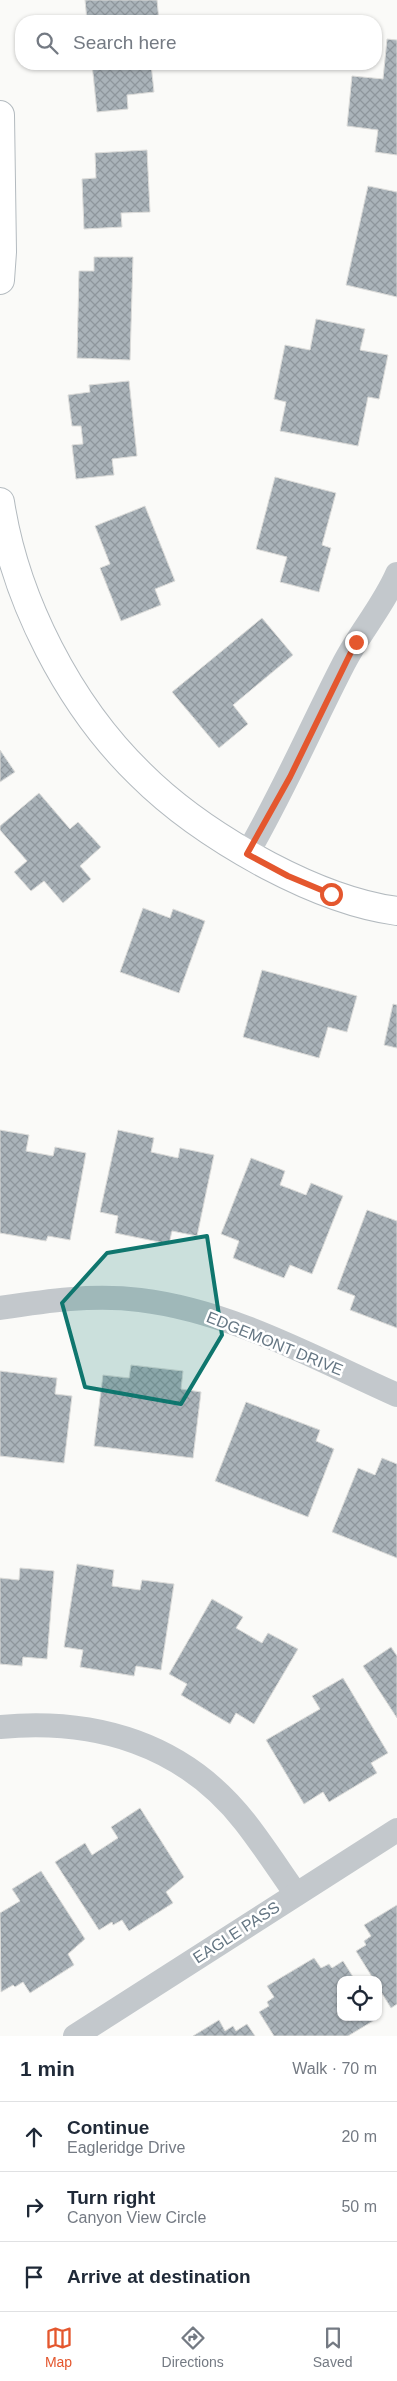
<!DOCTYPE html>
<html lang="en">
<head>
<meta charset="utf-8">
<style>
  :root { --surface:#fff; --page:#f6f6f7; --text:#1f2937; --muted:#747a83; --line:#e0e1e3; --accent:#e4572e }
  body { margin:0; font-family:Arial,sans-serif; background:var(--page); color:var(--text) }
  .controls { position:absolute; right:15px; bottom:15px; display:grid; overflow:hidden; border-radius:10px; box-shadow:0 1px 4px #0004 }
  .controls button { width:45px; height:45px; display:grid; place-items:center; padding:0; border:0; border-bottom:1px solid var(--line); background:var(--surface); color:var(--text); font:25px sans-serif }
  .stop { position:absolute; width:15px; height:15px; margin:-11px; border:4px solid #e4572e; border-radius:50%; background:#fff }
  .stop.end { background:#e4572e; border-color:#fff; box-shadow:0 1px 5px #0008 }
  .list { margin:0; padding:0; list-style:none }
  h2 { display:flex; justify-content:space-between; align-items:center; height:65px; margin:0; padding:0 20px; font-size:21px }
  h2 small { font-size:16px; font-weight:400; color:var(--muted) }
  .list li { display:grid; grid-template-columns:32px 1fr auto; gap:15px; align-items:center; box-sizing:border-box; height:70px; padding:0 20px; border-top:1px solid var(--line) }
  .list b { display:block; font-size:19px; white-space:nowrap }
  .list p { margin:0; font-size:16px; white-space:nowrap; color:var(--muted) }
  .list em { font-size:16px; font-style:normal; color:var(--muted) }
  .icon { flex:none; width:28px; height:28px; fill:none; stroke:currentColor; stroke-width:2; stroke-linecap:round; stroke-linejoin:round }
  .map { position:relative; flex:none; width:397px; height:2036px; overflow:hidden }
  .search { position:absolute; background:var(--surface); box-shadow:0 1px 4px #0004; left:15px; right:15px; top:15px; height:55px; display:flex; align-items:center; gap:12px; box-sizing:border-box; padding:0 18px; border-radius:20px; color:var(--muted); font-size:19px }
  .sheet { height:275px; background:var(--surface) }
  nav { display:flex; justify-content:space-around; align-items:center; box-sizing:border-box; height:70px; border-top:1px solid var(--line); background:var(--surface); font-size:14px; color:var(--muted) }
  nav a { display:grid; justify-items:center; gap:2px }
  nav .on { color:var(--accent) }
  .map>svg:first-child { display:block }
  .building { fill:url(#building-cross-hatch); stroke:#dcdcda }
  .lines { fill:none; stroke-linecap:round; stroke-linejoin:round }
  .secondary-casing { stroke:#b3babf; stroke-width:30 }
  .street { stroke:#c3c8cc; stroke-width:24 }
  .secondary { stroke:#fff; stroke-width:28 }
  .route { stroke:#e4572e; stroke-width:6 }
  .marked { fill:#0f766e; fill-opacity:0.2; stroke:#0f766e; stroke-width:4; stroke-linejoin:round }
  .labels { text-anchor:middle; stroke-width:5; stroke-linejoin:round; paint-order:stroke }
  .street-label { font-size:16px; fill:#657683; stroke:#fff }
</style>
</head>
<body>
<div class="map">
<svg width="397" height="2036" viewBox="0 0 397 2036">
  <defs>
    <pattern id="building-cross-hatch" width="8" height="8" patternUnits="userSpaceOnUse" patternTransform="scale(1.25)"><rect width="8" height="8" fill="#aab3b9"/><path d="M0 0l8 8M0 8l8-8" fill="none" stroke="#8e969c"/></pattern>
  </defs>
  <rect width="100%" height="100%" fill="#fafaf8"/>
  <g class="building">
    <polygon points="85,0 157,0 159,21 87,21"/>
    <polygon points="387,39 397,40 397,155 375,152 378,130 347,126 352,76 383,79"/>
    <polygon points="92,64 151,64 154,92 127,95 128,109 97,112"/>
    <polygon points="147,150 150,212 121,213 122,227 84,229 82,179 96,178 95,153"/>
    <polygon points="368,186 397,192 397,297 346,285"/>
    <polygon points="94,257 133,257 130,360 77,358 79,271 94,271"/>
    <polygon points="316,319 365,329 360,350 388,355 379,399 368,397 358,446 280,431 286,402 274,399 285,345 310,350"/>
    <polygon points="129,381 137,456 112,459 114,475 76,479 72,445 83,444 81,426 72,426 68,395 90,392 89,385"/>
    <polygon points="275,477 336,493 322,545 331,548 319,592 280,582 287,557 256,549"/>
    <polygon points="145,506 175,581 155,589 161,605 121,621 100,568 110,564 95,526"/>
    <polygon points="262,618 293,655 233,705 248,724 219,748 172,692"/>
    <polygon points="0,750 15,772 0,782"/>
    <polygon points="39,793 70,829 78,822 101,847 80,866 91,879 63,903 44,881 31,891 14,872 27,861 0,830 0,826"/>
    <polygon points="143,908 170,918 173,909 205,921 179,993 120,972"/>
    <polygon points="262,970 357,996 347,1032 328,1027 319,1058 243,1037"/>
    <polygon points="393,1004 397,1005 397,1048 384,1045"/>
    <polygon points="0,1130 29,1135 26,1151 53,1156 55,1147 86,1153 70,1240 48,1236 46,1241 0,1233"/>
    <polygon points="118,1130 154,1138 151,1152 178,1158 180,1148 214,1155 197,1236 172,1231 169,1244 115,1233 118,1216 100,1212"/>
    <polygon points="251,1158 285,1171 280,1185 306,1195 311,1183 343,1196 312,1274 290,1265 284,1278 233,1258 239,1241 221,1234"/>
    <polygon points="367,1210 397,1221 397,1328 350,1310 355,1296 337,1289"/>
    <polygon points="131,1365 183,1371 181,1389 201,1392 193,1458 94,1446 103,1375 129,1378"/>
    <polygon points="0,1371 57,1378 55,1394 72,1396 64,1463 0,1456"/>
    <polygon points="246,1402 320,1430 316,1441 334,1449 308,1517 215,1481"/>
    <polygon points="382,1458 397,1464 397,1558 332,1532 358,1468 375,1475"/>
    <polygon points="77,1564 114,1570 112,1586 140,1590 142,1580 174,1584 161,1670 136,1666 134,1676 80,1667 83,1650 64,1647"/>
    <polygon points="20,1568 54,1571 47,1659 23,1657 22,1666 0,1664 0,1578 19,1580"/>
    <polygon points="212,1599 243,1617 236,1628 262,1643 268,1633 298,1649 254,1724 236,1713 230,1724 181,1695 187,1684 169,1674"/>
    <polygon points="391,1647 397,1656 397,1718 363,1666"/>
    <polygon points="343,1678 388,1753 371,1763 377,1773 329,1802 323,1792 304,1804 266,1740 320,1709 312,1696"/>
    <polygon points="140,1808 184,1877 166,1892 173,1903 129,1931 122,1920 113,1925 112,1922 99,1930 55,1862 85,1843 92,1855 118,1838 111,1827"/>
    <polygon points="41,1871 85,1939 68,1954 74,1965 30,1993 23,1982 15,1987 13,1985 1,1992 0,1913 20,1901 12,1889"/>
    <polygon points="397,1905 397,2004 391,2008 378,1987 378,1980 374,1980 356,1951 366,1945 364,1941 371,1936 364,1925"/>
    <polygon points="314,1958 321,1968 329,1964 332,1968 343,1961 355,1980 341,1980 341,2017 378,2018 348,2036 274,2036 259,2012 269,2006 267,2002 274,1997 267,1986"/>
    <polygon points="219,2020 225,2031 233,2026 236,2031 247,2024 255,2036 193,2036"/>
  </g>
  <g class="lines">
    <g class="secondary-casing">
      <g id="secondary">
        <polyline points="0,115 2,252 0,280"/>
        <path d="M 0,502 C 15,600 69,705 140,774 C 176,810 224,842 269,866 C 309,887 352,905 397,911"/>
      </g>
    </g>
    <g class="street">
      <path d="M 247,854 C 283,792 311,727 344,663 C 360,632 383,606 397,574"/>
      <path d="M 0,1308 C 46,1301 93,1294 140,1300 C 231,1311 314,1358 397,1395"/>
      <path d="M 0,1727 C 96,1718 184,1744 245,1822 C 263,1845 279,1870 296,1894"/>
      <polyline points="75,2036 397,1830"/>
    </g>
    <use href="#secondary" class="secondary"/>
  </g>
  <g class="lines">
    <polyline class="route" points="331,894 288,876 247,854 290,777 356,642"/>
  </g>
  <path class="marked" d="M 207,1236 L 222,1335 L 181,1404 L 85,1387 L 62,1303 L 107,1253 Z"/>
  <g class="labels">
    <g class="street-label">
      <text transform="translate(275 1343) rotate(22)" y="6">EDGEMONT DRIVE</text>
      <text transform="translate(236 1932) rotate(-33)" y="6">EAGLE PASS</text>
    </g>
  </g>
</svg>
<div class="controls">
<button><svg class="icon" aria-label="locate" viewBox="0 0 24 24"><circle cx="12" cy="12" r="6"/><path d="M12 2v4M12 18v4M2 12h4M18 12h4"/></svg></button>
</div>
<div class="stop" style="left:331px;top:894px"></div>
<div class="stop end" style="left:356px;top:642px"></div>
<div class="search"><svg class="icon" aria-label="search" viewBox="0 0 24 24"><circle cx="10" cy="10" r="6"/><path d="M15 15l6 6"/></svg>Search here</div>
</div>
<section class="sheet">
<h2>1 min<small>Walk · 70 m</small></h2>
<ul class="list">
<li><svg class="icon" aria-label="ahead" viewBox="0 0 24 24"><path d="M12 20V5M6 11l6-6 6 6"/></svg><div><b>Continue</b><p>Eagleridge Drive</p></div><em>20 m</em></li>
<li><svg class="icon" aria-label="right" viewBox="0 0 24 24"><path d="M7 20v-9h11M14 6l5 5-5 5"/></svg><div><b>Turn right</b><p>Canyon View Circle</p></div><em>50 m</em></li>
<li><svg class="icon" aria-label="arrive" viewBox="0 0 24 24"><path d="M6 21V4h12l-3 4 3 4H6"/></svg><div><b>Arrive at destination</b></div></li>
</ul>
</section>
<nav>
<a class="on"><svg class="icon" aria-label="map" viewBox="0 0 24 24"><path d="M3 6l6-2 6 2 6-2v14l-6 2-6-2-6 2zM9 4v14M15 6v14"/></svg>Map</a>
<a><svg class="icon" aria-label="directions" viewBox="0 0 24 24"><path d="M12 3l9 9-9 9-9-9zM9 14v-3h6M13 9l2 2-2 2"/></svg>Directions</a>
<a><svg class="icon" aria-label="saved" viewBox="0 0 24 24"><path d="M7 4h10v16l-5-4-5 4z"/></svg>Saved</a>
</nav>
</body>
</html>
